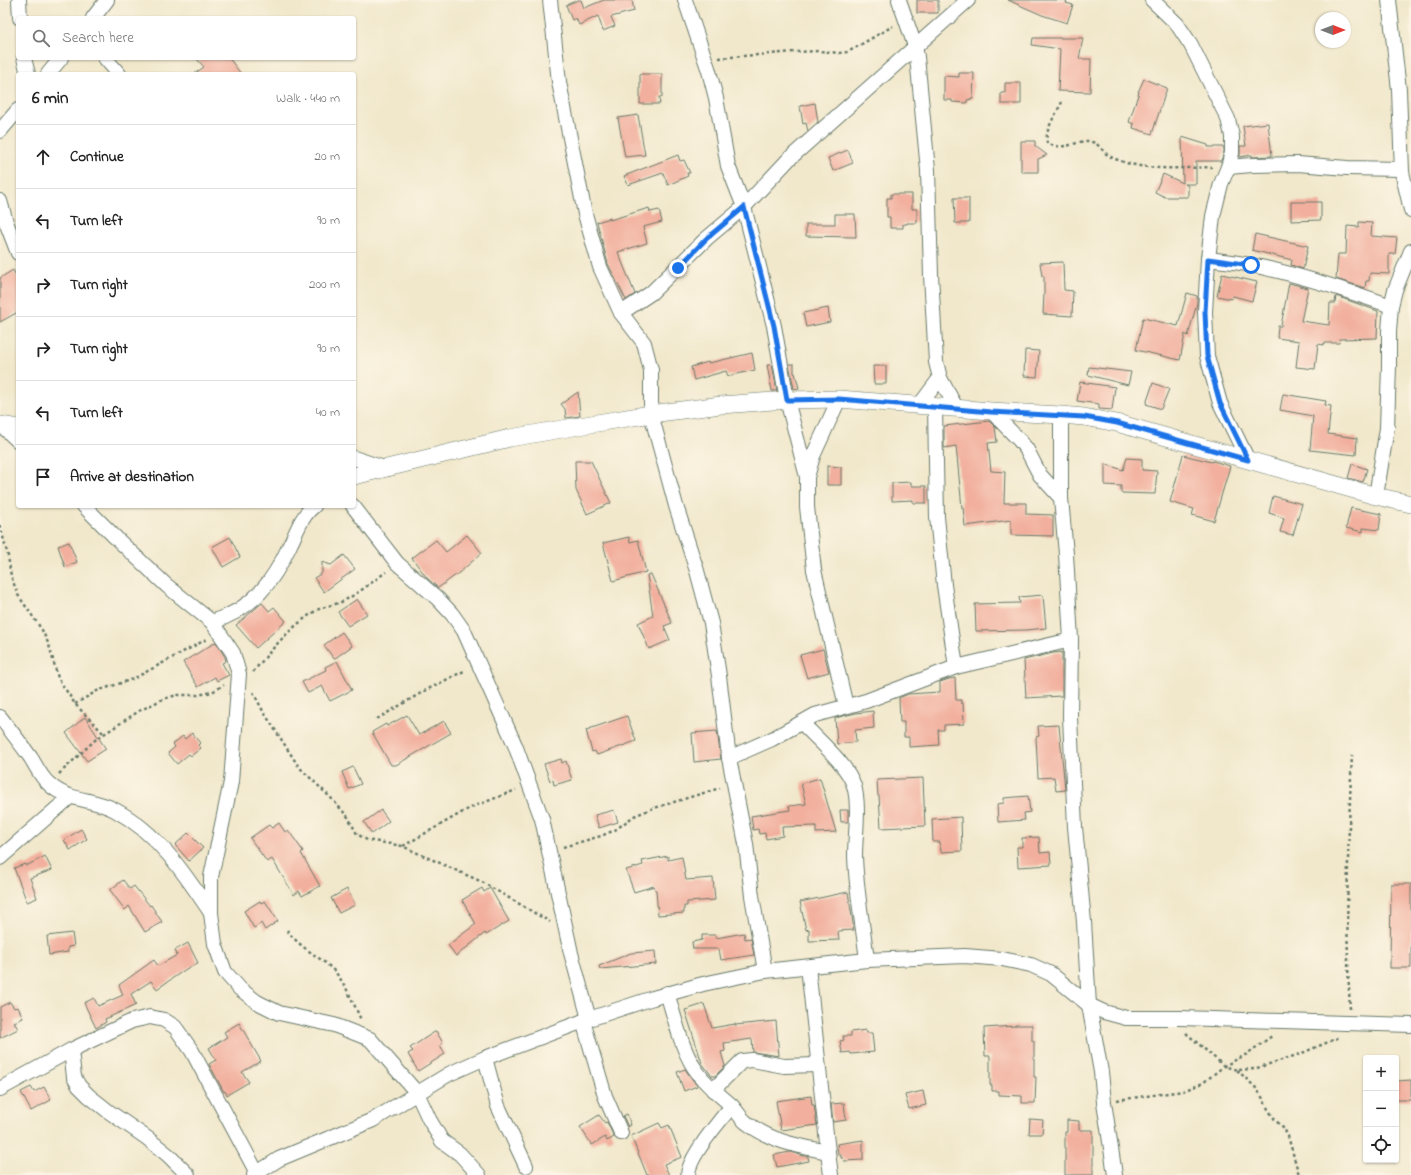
<!DOCTYPE html>
<html lang="en">
<head>
<meta charset="utf-8">
<style>
  :root { --surface:#fff; --page:#f6f6f6; --text:#222; --muted:#767676; --line:#e0e0e0 }
  body { margin:0; font-family:"Indie Flower",sans-serif; background:var(--page); color:var(--text) }
  .controls { position:absolute; right:12px; bottom:12px; display:grid; overflow:hidden; border-radius:4px; box-shadow:0 1px 3px #0004 }
  .controls button { width:36px; height:36px; display:grid; place-items:center; padding:0; border:0; border-bottom:1px solid var(--line); background:var(--surface); color:var(--text); font:20px sans-serif }
  .compass { position:absolute; left:1315px; top:12px; width:36px; height:36px; border-radius:50%; background:var(--surface); box-shadow:0 1px 3px #0004; rotate:90deg }
  .stop { position:absolute; width:12px; height:12px; margin:-9px; border:3px solid #1a73e8; border-radius:50%; background:#fff }
  .stop.end { background:#1a73e8; border-color:#fff; box-shadow:0 1px 4px #0008 }
  .list { margin:0; padding:0; list-style:none }
  h2 { display:flex; justify-content:space-between; align-items:center; height:52px; margin:0; padding:0 16px; font-size:17px }
  h2 small { font-size:13px; font-weight:400; color:var(--muted) }
  .list li { display:grid; grid-template-columns:26px 1fr auto; gap:12px; align-items:center; box-sizing:border-box; height:64px; padding:0 16px; border-top:1px solid var(--line) }
  .list b { display:block; font-size:15px; white-space:nowrap }
  .list em { font-size:13px; font-style:normal; color:var(--muted) }
  .icon { flex:none; width:22px; height:22px; fill:none; stroke:currentColor; stroke-width:2; stroke-linecap:round; stroke-linejoin:round }
  .map { position:relative; flex:none; width:1411px; height:1175px; overflow:hidden }
  .search { position:absolute; background:var(--surface); box-shadow:0 1px 3px #0004; left:16px; top:16px; width:340px; height:44px; display:flex; align-items:center; gap:10px; box-sizing:border-box; padding:0 14px; border-radius:4px; color:var(--muted); font-size:15px }
  .panel { position:absolute; background:var(--surface); box-shadow:0 1px 3px #0004; left:16px; top:72px; width:340px; height:436px; border-radius:4px }
  .map>svg:first-child { display:block }
  .building { fill:#f2af9d }
  .lines { fill:none; stroke-linecap:round; stroke-linejoin:round }
  .minor-casing { stroke:#687969; stroke-width:16 }
  .tertiary-casing { stroke:#687969; stroke-width:18 }
  .path { stroke:#687969; stroke-width:2.5; stroke-dasharray:3 3; stroke-linecap:butt }
  .minor { stroke:#fff; stroke-width:14 }
  .tertiary { stroke:#fff; stroke-width:17 }
  .route { stroke:#1a73e8; stroke-width:5 }
</style>
</head>
<body>
<div class="map">
<svg width="1411" height="1175" viewBox="0 0 1411 1175">
  <rect width="100%" height="100%" fill="#fcf5e5"/>
  <filter id="ink" filterUnits="userSpaceOnUse"><feTurbulence type="fractalNoise" baseFrequency=".025" numOctaves="2"/><feDisplacementMap in="SourceGraphic" scale="8" xChannelSelector="R" yChannelSelector="G"/><feConvolveMatrix kernelMatrix="1 2 1 2 8 2 1 2 1" color-interpolation-filters="sRGB"/></filter>
  <filter id="wash" filterUnits="userSpaceOnUse"><feTurbulence type="fractalNoise" baseFrequency=".012" numOctaves="4" result="noise"/><feDisplacementMap in="SourceGraphic" scale="16" xChannelSelector="R" yChannelSelector="G"/><feGaussianBlur stdDeviation="0.9" result="paint"/><feColorMatrix in="noise" values="0 0 0 0 0 0 0 0 0 0 0 0 0 0 0 0 0 1.4 0 .05"/><feComposite in="paint" operator="in"/></filter>
  <g filter="url(#wash)">
    <rect width="100%" height="100%" fill="#f1e8cc"/>
    <g id="blocks">
      <g class="building">
        <polygon points="578,0 581,0 584,8 604,0 632,0 634,11 611,17 615,26 603,31 598,16 579,25 576,18 572,20 566,5"/>
        <rect x="917" y="0" width="21" height="13"/>
        <polygon points="1008,0 1067,0 1066,3 1073,5 1067,23 1042,15"/>
        <polygon points="1033,38 1083,38 1079,59 1091,59 1090,92 1058,91 1060,49 1032,45"/>
        <polygon points="196,58 229,58 241,74 194,74 204,67"/>
        <polygon points="959,73 974,73 973,99 967,100 967,103 952,102 952,100 944,100 944,76 959,77"/>
        <polygon points="640,74 662,74 662,97 659,97 660,104 640,104"/>
        <polygon points="1144,79 1167,88 1152,134 1133,128 1134,124 1129,122 1139,92 1138,92"/>
        <polygon points="1005,83 1021,83 1021,104 1001,104 1001,93 1005,93"/>
        <polygon points="815,103 818,122 808,131 806,123 803,124 800,106"/>
        <polygon points="638,115 645,155 625,157 618,118"/>
        <polygon points="1268,123 1272,156 1252,157 1252,155 1240,157 1240,146 1246,146 1243,126"/>
        <polygon points="1182,137 1208,145 1208,147 1224,147 1224,152 1221,161 1196,161 1196,184 1185,184 1188,186 1188,197 1165,197 1155,192 1163,174 1183,183"/>
        <polygon points="1021,141 1035,141 1035,146 1047,155 1038,159 1038,172 1021,172"/>
        <polygon points="848,150 853,163 833,171 828,158"/>
        <polygon points="678,155 680,161 684,160 690,173 687,173 688,176 668,185 663,173 628,185 624,176"/>
        <polygon points="891,194 912,194 912,209 917,209 917,223 907,223 907,224 903,224 903,228 890,228 890,217 887,217 887,198 891,198"/>
        <polygon points="954,198 969,198 969,223 955,223"/>
        <polygon points="1291,202 1321,202 1321,220 1291,221"/>
        <polygon points="649,208 650,212 659,210 662,222 643,227 647,243 618,252 635,294 626,300 608,264 597,222 610,218 610,220"/>
        <polygon points="835,214 855,214 856,237 806,236 806,224 835,224"/>
        <polygon points="1359,222 1372,223 1371,236 1397,238 1395,254 1389,254 1389,274 1370,273 1369,281 1366,281 1365,288 1336,279 1338,254 1346,254 1347,226 1359,227"/>
        <polygon points="1255,234 1308,246 1303,269 1291,265 1292,260 1252,250"/>
        <polygon points="1063,262 1064,290 1073,291 1072,316 1043,314 1044,293 1044,276 1042,276 1040,263"/>
        <polygon points="13,270 18,279 18,312 0,322 0,278"/>
        <polygon points="1222,274 1257,282 1252,301 1233,296 1232,299 1217,296"/>
        <polygon points="1289,283 1308,288 1301,321 1329,325 1330,303 1335,303 1336,296 1378,311 1377,338 1340,339 1339,343 1324,343 1324,345 1318,344 1315,369 1296,367 1299,341 1277,338 1278,326 1281,326"/>
        <polygon points="1187,293 1197,296 1197,303 1188,336 1185,334 1180,360 1136,350 1143,318 1178,326"/>
        <polygon points="828,308 830,322 806,327 803,313"/>
        <polygon points="1025,350 1039,351 1037,377 1024,376"/>
        <polygon points="752,353 755,370 728,376 726,371 694,380 691,367 708,362 709,363"/>
        <polygon points="789,364 794,364 794,373 795,373 799,388 794,389"/>
        <polygon points="767,365 772,365 777,391 772,391"/>
        <polygon points="873,366 886,366 886,384 874,384"/>
        <polygon points="1089,367 1131,372 1128,385 1088,375"/>
        <polygon points="1080,382 1115,387 1112,410 1099,409 1099,404 1077,401"/>
        <polygon points="1153,383 1169,389 1161,409 1146,404"/>
        <polygon points="578,392 580,416 566,418 565,409 561,404"/>
        <polygon points="1283,394 1326,401 1325,405 1331,406 1328,434 1357,438 1356,455 1310,450 1313,416 1280,410"/>
        <polygon points="989,421 995,427 997,442 988,443 991,471 1005,472 1004,503 1026,503 1026,514 1053,515 1053,536 1011,535 1011,520 965,526 963,508 962,508 956,446 944,448 944,426"/>
        <polygon points="1183,455 1212,462 1213,461 1230,466 1214,521 1192,515 1194,509 1170,502"/>
        <polygon points="1127,458 1142,459 1142,470 1157,471 1155,494 1121,493 1121,486 1105,485 1105,464 1123,470"/>
        <polygon points="575,461 591,461 611,503 587,514 576,490"/>
        <polygon points="1352,464 1367,469 1363,482 1348,478"/>
        <polygon points="827,466 841,467 841,485 827,485"/>
        <polygon points="911,482 911,486 926,486 926,503 913,503 913,500 892,501 892,483"/>
        <polygon points="1273,496 1302,504 1293,535 1280,532 1284,518 1269,513"/>
        <polygon points="1351,508 1381,514 1379,530 1363,528 1363,532 1346,528"/>
        <polygon points="467,535 482,553 460,572 438,588 427,578 412,558 436,540 446,552"/>
        <polygon points="230,537 240,557 223,567 212,547"/>
        <polygon points="629,537 630,542 638,540 646,572 613,581 603,543"/>
        <polygon points="69,542 77,562 65,567 58,546"/>
        <polygon points="344,555 355,569 324,592 314,578 322,573 322,562 331,565"/>
        <polygon points="651,574 672,623 664,626 670,640 649,649 638,623 653,616 647,575"/>
        <polygon points="1043,595 1046,628 1026,630 976,631 975,604 1020,603 1019,597"/>
        <polygon points="357,599 367,614 348,626 338,612"/>
        <polygon points="262,603 269,611 274,607 286,621 256,648 236,625"/>
        <polygon points="342,632 352,646 334,659 324,645"/>
        <polygon points="216,642 225,657 226,661 222,663 229,675 217,681 215,677 198,687 183,662"/>
        <polygon points="823,649 829,672 807,678 800,655"/>
        <polygon points="1062,652 1062,696 1026,698 1024,660 1053,653"/>
        <polygon points="337,661 352,690 330,701 322,686 308,693 302,682 326,670 325,667"/>
        <polygon points="955,678 956,700 961,700 961,703 963,703 964,724 944,725 944,730 938,730 939,745 909,747 909,737 904,737 904,722 900,722 899,698 908,694 940,692 940,682 949,679"/>
        <polygon points="873,711 874,728 855,730 856,742 837,744 835,718 856,713"/>
        <polygon points="407,715 419,735 444,721 451,733 396,765 391,765 372,732 386,724 387,726"/>
        <polygon points="627,716 636,741 597,755 595,751 592,752 586,730"/>
        <polygon points="85,717 106,749 87,761 66,733"/>
        <polygon points="1059,725 1065,790 1056,791 1054,777 1038,778 1036,737 1039,736 1038,726"/>
        <polygon points="717,731 721,759 694,762 692,733"/>
        <polygon points="192,733 200,743 198,745 201,748 191,756 189,754 177,764 168,753 175,747 173,744 183,736 185,739"/>
        <polygon points="561,759 562,763 566,761 572,780 554,785 553,780 550,781 544,764"/>
        <polygon points="353,767 361,784 349,789 342,772"/>
        <polygon points="820,778 836,832 816,833 816,826 782,827 783,836 766,839 765,833 759,834 758,829 753,830 751,816 790,810 789,806 806,804 801,783"/>
        <polygon points="923,778 925,826 881,828 879,796 878,796 877,780"/>
        <polygon points="1028,796 1030,812 1024,813 1025,820 998,822 997,804 1004,803 1004,798"/>
        <polygon points="381,810 389,821 372,834 364,822"/>
        <polygon points="614,810 618,822 599,828 595,815"/>
        <polygon points="840,810 848,810 848,822 841,822"/>
        <polygon points="961,817 962,851 941,852 940,842 933,842 932,819"/>
        <polygon points="279,823 285,832 288,830 303,851 301,853 320,886 302,896 299,891 294,895 272,859 267,862 250,838 269,825 272,828"/>
        <polygon points="81,829 87,839 70,850 64,840"/>
        <polygon points="188,833 203,848 189,861 175,845"/>
        <polygon points="1039,837 1040,853 1050,852 1051,865 1018,867 1017,847 1022,847 1022,838"/>
        <polygon points="45,856 52,870 30,878 37,898 27,902 14,868 25,864 26,866"/>
        <polygon points="668,856 668,860 682,857 686,880 713,878 715,900 687,902 687,906 684,906 684,913 658,915 656,890 655,890 654,886 634,892 626,870 643,865 642,861"/>
        <polygon points="123,880 130,889 134,886 150,906 151,905 162,922 145,932 129,906 125,910 110,890"/>
        <polygon points="1391,884 1411,884 1411,968 1390,968"/>
        <polygon points="482,888 484,892 490,888 509,921 486,935 485,933 456,956 448,945 476,924 462,900"/>
        <polygon points="347,889 355,905 339,913 331,898"/>
        <polygon points="848,892 854,930 838,931 839,940 809,941 809,929 806,930 800,902"/>
        <polygon points="260,901 261,903 265,901 278,921 265,930 261,923 254,928 244,911"/>
        <polygon points="72,933 74,946 68,947 68,952 49,955 47,936"/>
        <polygon points="744,933 745,939 751,938 754,955 721,960 719,949 693,949 692,942 702,940 702,935 716,935 716,938"/>
        <polygon points="188,943 198,963 186,969 157,989 151,981 131,994 136,1005 105,1019 106,1022 96,1028 84,1003 94,998 98,1006 123,995 119,985 154,960 158,966 177,955 175,950"/>
        <polygon points="655,951 656,964 600,969 599,966 631,953"/>
        <polygon points="10,1002 14,1008 18,1007 23,1018 14,1022 18,1029 0,1038 0,1007"/>
        <polygon points="704,1004 712,1028 735,1024 735,1025 776,1021 779,1056 753,1052 752,1039 724,1043 725,1051 721,1052 725,1066 715,1076 712,1076 702,1063 685,1010"/>
        <polygon points="239,1023 261,1061 242,1072 249,1082 227,1095 225,1091 224,1092 209,1064 216,1060 209,1048 227,1037 224,1032"/>
        <polygon points="1015,1025 1032,1025 1032,1041 1034,1041 1034,1077 1036,1077 1035,1103 1022,1103 1022,1096 999,1095 999,1091 992,1091 992,1085 990,1085 990,1056 985,1056 984,1028 1015,1026"/>
        <polygon points="866,1030 867,1033 872,1033 874,1052 851,1054 850,1052 842,1053 840,1041 844,1040 843,1036 851,1036 851,1032"/>
        <polygon points="436,1031 443,1043 440,1045 445,1054 418,1071 408,1054 413,1051 410,1048"/>
        <polygon points="685,1069 697,1086 684,1091 677,1072"/>
        <polygon points="1411,1080 1411,1100 1396,1100 1396,1081"/>
        <polygon points="31,1087 34,1092 44,1087 51,1100 31,1111 21,1092"/>
        <polygon points="923,1091 926,1105 909,1109 905,1095"/>
        <polygon points="811,1096 812,1105 814,1105 817,1125 781,1130 776,1101"/>
        <polygon points="844,1103 846,1120 833,1122 831,1104"/>
        <polygon points="627,1114 631,1125 628,1127 623,1116"/>
        <polygon points="599,1115 605,1123 607,1122 614,1137 607,1141 605,1137 592,1145 580,1127"/>
        <polygon points="1030,1119 1043,1120 1042,1134 1029,1134"/>
        <polygon points="1067,1120 1079,1121 1079,1130 1093,1130 1093,1175 1065,1175 1065,1132 1067,1132"/>
        <polygon points="659,1123 662,1128 669,1125 682,1157 664,1164 669,1175 647,1175 631,1136"/>
        <polygon points="863,1140 863,1160 844,1161 843,1158 841,1158 841,1155 838,1155 837,1144"/>
        <polygon points="790,1152 808,1157 809,1161 777,1167 774,1155"/>
      </g>
    </g>
  </g>
  <g filter="url(#ink)">
    <use href="#blocks" fill-opacity="0" stroke="#687969" stroke-width="1"/>
    <g class="lines">
      <g class="minor-casing">
        <g id="minor">
          <polyline points="19,0 20,18"/>
          <polyline points="550,0 559,82 585,214 600,267 621,313 644,343 651,370 651,414 676,506 697,571 711,623 719,676 729,758 746,844 752,896 765,971"/>
          <polyline points="685,0 709,71 716,98 728,166 744,207 774,326 787,400 807,477"/>
          <polyline points="899,0 915,46 917,57 928,170 931,275 936,362 940,378 957,409"/>
          <polyline points="1152,0 1177,24 1191,45 1228,119 1232,136 1232,153 1228,167 1221,184 1213,216 1208,259 1205,312 1207,356 1220,403 1248,460"/>
          <polyline points="1389,0 1399,90 1402,172 1411,210"/>
          <polyline points="93,18 107,0"/>
          <polyline points="24,58 28,74"/>
          <polyline points="105,58 119,74"/>
          <polyline points="48,74 61,58"/>
          <polyline points="0,131 18,110"/>
          <polyline points="1228,167 1252,165 1298,164 1347,168 1401,169"/>
          <polyline points="0,201 6,222 18,253"/>
          <path d="M 1208,259 C 1222,261 1237,262 1251,265 C 1298,274 1346,290 1391,306"/>
          <polyline points="621,313 651,293 706,239 744,207 789,159 968,0"/>
          <polyline points="839,399 813,456 807,477 807,507 814,570 846,706"/>
          <polyline points="919,406 940,378"/>
          <polyline points="935,407 937,517 944,585 956,667"/>
          <polyline points="991,411 1020,441 1027,450 1040,475 1061,498"/>
          <polyline points="1061,415 1061,498 1066,554 1071,640 1070,717 1075,827 1084,922 1089,1005 1101,1072 1104,1102 1115,1175"/>
          <polyline points="2,426 18,441"/>
          <polyline points="354,458 387,469"/>
          <polyline points="1376,496 1387,428 1389,366 1389,331 1391,306 1395,290 1411,251"/>
          <polyline points="84,506 117,539 166,585 192,606 212,622 233,653 239,674 231,782 211,877 211,913 215,944 225,972 240,989 257,1002 279,1013 334,1025 370,1039 417,1093 429,1119 442,1141 460,1154 479,1175"/>
          <polyline points="353,506 397,563 438,599 452,614 464,631 515,745 542,819 571,953 589,1019"/>
          <path d="M 212,622 C 253,609 273,582 290,545 C 297,531 302,515 314,506"/>
          <path d="M 0,717 C 11,731 21,744 31,758 C 36,766 41,777 48,783 C 67,802 93,798 115,810 C 158,833 185,874 211,913"/>
          <path d="M 802,723 C 817,739 848,765 854,786 C 860,806 855,835 855,856 C 856,890 863,926 867,960"/>
          <polyline points="729,758 772,739 815,715 866,701 956,667 1071,640"/>
          <polyline points="0,858 70,797"/>
          <polyline points="808,967 828,1152 831,1175"/>
          <path d="M 667,993 C 675,1018 682,1053 698,1073 C 707,1086 720,1095 731,1105 C 737,1111 741,1119 747,1123 C 772,1142 798,1146 828,1152"/>
          <polyline points="583,1021 605,1096 621,1133"/>
          <polyline points="71,1050 74,1077 79,1086 89,1096 108,1111 147,1138 168,1155 188,1175"/>
          <polyline points="485,1058 498,1106 526,1166"/>
          <polyline points="0,1089 71,1050 132,1021 150,1017 164,1020 175,1027 192,1051 257,1173"/>
          <polyline points="713,1090 742,1061 752,1060 784,1066 818,1065"/>
          <polyline points="254,1175 279,1159 373,1120 449,1074 485,1058 589,1019 653,998 703,984 765,971 867,960 965,956 1002,959 1031,965 1051,974 1089,1005 1104,1012 1126,1018 1180,1018 1411,1025"/>
          <path d="M 688,1175 C 688,1158 720,1120 732,1106"/>
        </g>
      </g>
      <g class="tertiary-casing">
        <g id="tertiary">
          <polyline points="0,425 18,428"/>
          <polyline points="354,476 510,438 585,425 651,414 721,405 787,400 839,399 991,411 1061,415 1084,417 1117,423 1376,496 1411,504"/>
        </g>
      </g>
      <g class="path">
        <polyline points="719,58 794,52 819,51 839,53 848,52 893,26"/>
        <path d="M 1062,102 C 1056,114 1044,131 1047,143 C 1066,153 1080,137 1092,142 C 1100,144 1104,154 1111,157 C 1142,172 1179,168 1212,167"/>
        <polyline points="0,525 8,556 11,576 18,595 42,630 49,645 58,678 75,704 104,734"/>
        <path d="M 253,672 C 272,649 291,626 317,610 C 325,606 335,605 343,601 C 358,594 372,582 386,572"/>
        <polyline points="253,692 263,711 299,767 331,798 348,817 357,834 367,840 402,846 482,882 550,922"/>
        <polyline points="75,704 97,691 133,679 207,639"/>
        <polyline points="377,719 426,690 466,670"/>
        <polyline points="59,774 95,740 139,711 163,699 177,695 198,695 212,692 224,685"/>
        <polyline points="403,846 470,808 516,790"/>
        <polyline points="563,847 601,836 615,830 634,816 651,809 720,788"/>
        <path d="M 287,930 C 300,949 322,957 336,973 C 347,987 354,1004 361,1020"/>
        <path d="M 1350,1009 C 1345,924 1348,839 1352,755"/>
        <polyline points="1186,1033 1224,1066 1237,1070 1254,1069 1300,1054 1340,1037"/>
        <polyline points="1237,1070 1257,1089 1262,1097 1268,1109 1276,1121 1283,1127 1288,1136 1299,1175"/>
        <polyline points="1117,1100 1183,1091 1203,1083 1224,1066 1247,1054 1272,1036"/>
      </g>
      <use href="#minor" class="minor"/>
      <use href="#tertiary" class="tertiary"/>
    </g>
  </g>
  <g class="lines" filter="url(#ink)">
    <polyline class="route" points="678,268 706,239 744,207 774,326 787,400 839,399 991,412 1084,417 1117,423 1248,460 1220,403 1207,356 1205,312 1208,259 1251,265"/>
  </g>
</svg>
<div class="controls">
<button>+</button>
<button>−</button>
<button><svg class="icon" aria-label="locate" viewBox="0 0 24 24"><circle cx="12" cy="12" r="6"/><path d="M12 2v4M12 18v4M2 12h4M18 12h4"/></svg></button>
</div>
<svg class="compass" viewBox="-18 -18 36 36"><path d="M0-13l5 13h-10z" fill="#e53935"/><path d="M0 13l5-13h-10z" fill="#767676"/></svg>
<div class="stop" style="left:1251px;top:265px"></div>
<div class="stop end" style="left:678px;top:268px"></div>
<div class="search"><svg class="icon" aria-label="search" viewBox="0 0 24 24"><circle cx="10" cy="10" r="6"/><path d="M15 15l6 6"/></svg>Search here</div>
<section class="panel">
<h2>6 min<small>Walk · 440 m</small></h2>
<ul class="list">
<li><svg class="icon" aria-label="ahead" viewBox="0 0 24 24"><path d="M12 20V5M6 11l6-6 6 6"/></svg><div><b>Continue</b></div><em>20 m</em></li>
<li><svg class="icon" aria-label="left" viewBox="0 0 24 24"><path d="M17 20v-9H6M10 6l-5 5 5 5"/></svg><div><b>Turn left</b></div><em>90 m</em></li>
<li><svg class="icon" aria-label="right" viewBox="0 0 24 24"><path d="M7 20v-9h11M14 6l5 5-5 5"/></svg><div><b>Turn right</b></div><em>200 m</em></li>
<li><svg class="icon" aria-label="right" viewBox="0 0 24 24"><path d="M7 20v-9h11M14 6l5 5-5 5"/></svg><div><b>Turn right</b></div><em>90 m</em></li>
<li><svg class="icon" aria-label="left" viewBox="0 0 24 24"><path d="M17 20v-9H6M10 6l-5 5 5 5"/></svg><div><b>Turn left</b></div><em>40 m</em></li>
<li><svg class="icon" aria-label="arrive" viewBox="0 0 24 24"><path d="M6 21V4h12l-3 4 3 4H6"/></svg><div><b>Arrive at destination</b></div></li>
</ul>
</section>
</div>
</body>
</html>
